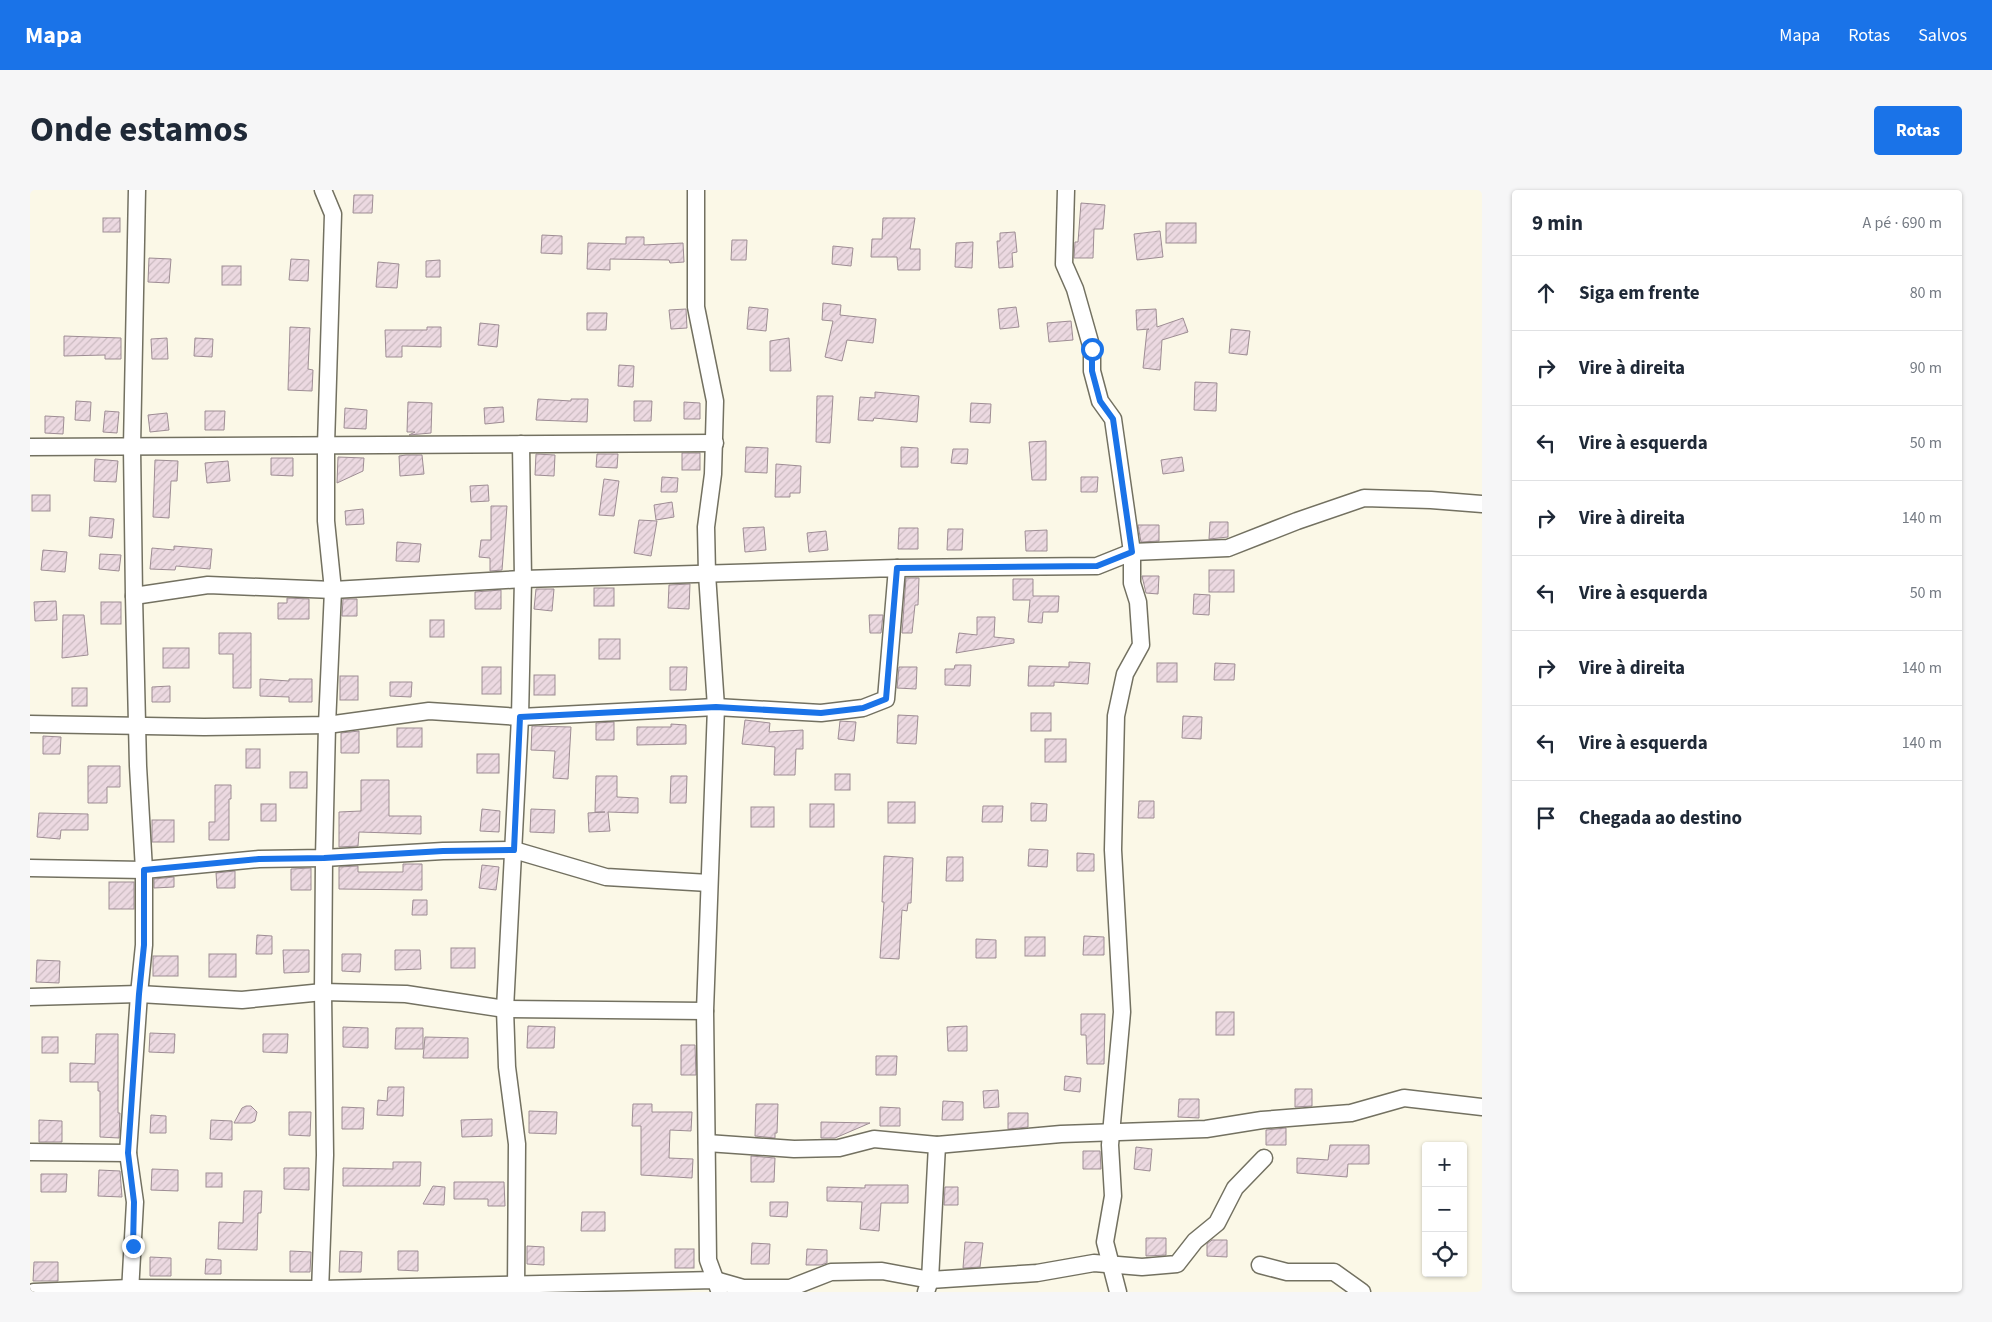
<!DOCTYPE html>
<html lang="pt">
<head>
<meta charset="utf-8">
<style>
  :root { --surface:#fff; --page:#f6f6f7; --text:#1f2937; --muted:#747a83; --line:#e0e1e3; --accent:#1a73e8 }
  body { margin:0; font-family:"Source Sans 3",sans-serif; background:var(--page); color:var(--text) }
  .controls { position:absolute; right:15px; bottom:15px; display:grid; overflow:hidden; border-radius:5px; box-shadow:0 1px 4px #0004 }
  .controls button { width:45px; height:45px; display:grid; place-items:center; padding:0; border:0; border-bottom:1px solid var(--line); background:var(--surface); color:var(--text); font:25px sans-serif }
  .stop { position:absolute; width:15px; height:15px; margin:-11px; border:4px solid #1a73e8; border-radius:50%; background:#fff }
  .stop.end { background:#1a73e8; border-color:#fff; box-shadow:0 1px 5px #0008 }
  .list { margin:0; padding:0; list-style:none }
  h2 { display:flex; justify-content:space-between; align-items:center; height:65px; margin:0; padding:0 20px; font-size:21px }
  h2 small { font-size:16px; font-weight:400; color:var(--muted) }
  .list li { display:grid; grid-template-columns:32px 1fr auto; gap:15px; align-items:center; box-sizing:border-box; height:75px; padding:0 20px; border-top:1px solid var(--line) }
  .list b { display:block; font-size:19px; white-space:nowrap }
  .list em { font-size:16px; font-style:normal; color:var(--muted) }
  .icon { flex:none; width:28px; height:28px; fill:none; stroke:currentColor; stroke-width:2; stroke-linecap:round; stroke-linejoin:round }
  .map { position:relative; flex:none; width:1452px; height:1102px; overflow:hidden; border-radius:5px }
  header { display:flex; align-items:center; gap:30px; box-sizing:border-box; height:70px; padding:0 25px; background:var(--accent); color:#fff }
  header strong { font-size:24px }
  nav { display:flex; gap:28px; margin-inline-start:auto; font-size:18px }
  .intro { display:flex; align-items:center; justify-content:space-between; box-sizing:border-box; height:120px; padding:0 30px }
  h1 { margin:0; font-size:35px }
  .button { padding:12px 22px; border-radius:5px; background:var(--accent); color:#fff; font-size:18px; font-weight:700 }
  main { display:flex; gap:30px; padding:0 30px }
  aside { flex:1; background:var(--surface); border-radius:5px; box-shadow:0 1px 4px #0004 }
  .map>svg:first-child { display:block }
  .building { fill:url(#building-hatch); stroke:#9e8d94 }
  .lines { fill:none; stroke-linecap:round; stroke-linejoin:round }
  .minor-casing { stroke:#737161; stroke-width:19 }
  .minor { stroke:#fff; stroke-width:16 }
  .route { stroke:#1a73e8; stroke-width:6 }
</style>
</head>
<body>
<header>
<strong>Mapa</strong>
<nav><a>Mapa</a><a>Rotas</a><a>Salvos</a></nav>
</header>
<div class="intro"><h1>Onde estamos</h1><a class="button">Rotas</a></div>
<main>
<div class="map">
<svg width="1452" height="1102" viewBox="0 0 1452 1102">
  <defs>
    <pattern id="building-hatch" width="6" height="6" patternUnits="userSpaceOnUse" patternTransform="scale(1.25)"><rect width="6" height="6" fill="#ecd9e1"/><path d="M-1 1l2-2M0 6l6-6M5 7l2-2" fill="none" stroke="#cbbbc1"/></pattern>
  </defs>
  <rect width="100%" height="100%" fill="#fbf8e7"/>
  <g class="building">
    <polygon points="324,5 343,5 342,23 323,23"/>
    <polygon points="1051,13 1075,15 1073,39 1064,39 1063,68 1044,68 1045,52 1048,52"/>
    <rect x="73" y="28" width="17" height="14"/>
    <polygon points="853,28 885,28 880,59 890,59 890,80 868,80 867,67 841,67 842,49 852,49"/>
    <rect x="1136" y="33" width="30" height="20"/>
    <polygon points="1130,41 1133,67 1107,70 1104,44"/>
    <polygon points="985,42 987,62 982,63 983,77 969,78 967,51 970,51 970,43"/>
    <polygon points="512,45 532,46 532,64 511,63"/>
    <polygon points="596,47 614,47 614,55 653,53 654,72 640,73 639,70 580,69 580,80 557,79 558,53 596,54"/>
    <polygon points="702,50 717,50 716,70 701,70"/>
    <polygon points="943,52 942,78 925,77 926,53"/>
    <polygon points="803,56 823,58 821,76 802,74"/>
    <polygon points="119,68 141,69 139,93 118,92"/>
    <polygon points="261,69 279,70 278,91 259,90"/>
    <polygon points="410,70 410,87 396,87 396,71"/>
    <polygon points="348,72 369,74 367,98 346,97"/>
    <rect x="192" y="76" width="19" height="19"/>
    <polygon points="793,113 811,115 810,125 846,129 843,153 817,150 812,171 795,167 803,131 792,130"/>
    <polygon points="719,117 738,119 736,141 717,139"/>
    <polygon points="986,117 989,137 970,139 968,119"/>
    <polygon points="656,119 657,138 641,139 639,120"/>
    <polygon points="1126,119 1127,137 1153,128 1158,142 1132,150 1130,180 1113,178 1117,140 1119,139 1107,140 1106,120"/>
    <polygon points="557,123 577,123 576,140 557,140"/>
    <polygon points="1041,131 1043,150 1019,152 1017,133"/>
    <polygon points="450,133 469,135 467,157 448,155"/>
    <polygon points="260,137 280,138 278,179 283,180 282,201 258,200"/>
    <polygon points="397,137 411,137 411,157 372,156 372,167 356,167 355,140 397,140"/>
    <polygon points="1201,139 1220,141 1217,165 1199,163"/>
    <polygon points="34,146 91,148 91,169 75,169 75,165 34,166"/>
    <polygon points="137,148 138,169 122,169 121,149"/>
    <polygon points="165,148 183,149 182,167 164,166"/>
    <polygon points="759,148 761,181 740,181 740,151"/>
    <polygon points="589,175 604,176 603,197 588,196"/>
    <polygon points="1165,192 1187,193 1186,221 1164,220"/>
    <polygon points="845,202 889,206 887,232 844,228 843,231 828,230 830,207 845,208"/>
    <polygon points="787,206 803,206 800,253 786,252"/>
    <polygon points="508,209 541,211 541,209 558,209 557,232 506,230"/>
    <polygon points="46,211 61,212 60,231 45,230"/>
    <polygon points="604,211 622,211 621,231 604,231"/>
    <polygon points="378,212 402,213 401,243 379,245 385,242 377,242"/>
    <polygon points="654,212 670,213 670,229 654,229"/>
    <polygon points="941,213 961,214 960,233 940,232"/>
    <polygon points="473,217 474,232 455,234 454,218"/>
    <polygon points="315,218 337,220 336,239 314,238"/>
    <polygon points="75,221 89,222 87,243 73,242"/>
    <polygon points="175,221 195,221 194,240 175,240"/>
    <polygon points="137,223 139,240 120,242 118,225"/>
    <polygon points="15,226 34,227 33,244 15,243"/>
    <polygon points="1016,251 1016,290 1002,290 999,252"/>
    <polygon points="716,257 738,258 737,283 715,282"/>
    <polygon points="871,257 888,258 888,277 871,277"/>
    <polygon points="923,259 938,259 937,274 921,273"/>
    <rect x="652" y="263" width="18" height="17"/>
    <polygon points="506,264 525,265 524,286 505,285"/>
    <polygon points="567,264 588,264 587,278 566,277"/>
    <polygon points="376,265 392,265 394,284 370,286 369,266"/>
    <polygon points="308,267 334,268 333,281 307,293"/>
    <polygon points="1152,267 1154,281 1133,284 1131,270"/>
    <polygon points="241,268 263,268 263,286 241,285"/>
    <polygon points="65,269 88,271 86,292 64,291"/>
    <polygon points="125,270 148,271 147,291 141,291 139,328 123,327"/>
    <polygon points="198,271 200,291 177,293 175,273"/>
    <polygon points="746,274 771,276 770,303 760,303 760,307 745,307"/>
    <polygon points="632,287 648,288 647,302 631,302"/>
    <polygon points="1051,287 1068,287 1067,302 1051,302"/>
    <polygon points="574,289 589,291 584,326 569,325"/>
    <polygon points="458,295 459,311 441,312 440,296"/>
    <rect x="2" y="305" width="18" height="16"/>
    <polygon points="642,312 644,327 626,330 624,315"/>
    <polygon points="461,316 477,316 472,380 460,381 460,368 449,367 451,350 461,350"/>
    <polygon points="333,319 334,334 316,335 315,321"/>
    <polygon points="60,327 84,329 82,348 59,346"/>
    <polygon points="609,330 627,331 621,366 604,363"/>
    <polygon points="1180,332 1198,332 1198,347 1179,349"/>
    <polygon points="1108,335 1129,335 1129,351 1111,352"/>
    <polygon points="734,337 736,360 715,362 713,338"/>
    <polygon points="869,338 888,338 888,359 868,359"/>
    <polygon points="918,339 933,339 932,360 917,360"/>
    <polygon points="1017,340 1017,361 996,361 995,341"/>
    <polygon points="796,341 798,360 779,362 777,343"/>
    <polygon points="367,352 391,354 389,372 366,371"/>
    <polygon points="144,356 182,359 180,379 146,376 145,380 120,379 122,358 144,360"/>
    <polygon points="13,360 37,362 35,382 11,380"/>
    <polygon points="70,364 91,365 89,381 69,379"/>
    <rect x="1179" y="380" width="25" height="22"/>
    <polygon points="1112,386 1129,386 1128,404 1116,403"/>
    <polygon points="876,388 889,388 888,415 885,415 882,443 872,443"/>
    <polygon points="983,389 1003,389 1003,406 1029,406 1028,422 1013,422 1012,433 998,432 1000,410 983,410"/>
    <polygon points="660,394 659,419 638,418 639,395"/>
    <rect x="564" y="398" width="20" height="18"/>
    <polygon points="506,399 524,399 522,421 504,419"/>
    <polygon points="471,400 471,419 445,419 445,402"/>
    <polygon points="1164,404 1180,405 1179,425 1163,424"/>
    <polygon points="257,408 279,409 279,429 248,429 248,413 257,413"/>
    <polygon points="313,409 327,409 327,426 312,426"/>
    <polygon points="26,411 27,430 5,431 4,412"/>
    <rect x="71" y="412" width="20" height="22"/>
    <polygon points="33,425 54,425 58,465 32,468"/>
    <polygon points="839,425 853,425 851,443 840,443"/>
    <polygon points="947,427 965,427 964,447 984,449 984,453 926,463 929,443 947,445"/>
    <rect x="400" y="430" width="14" height="17"/>
    <polygon points="189,443 221,443 221,498 203,498 203,464 189,464"/>
    <rect x="569" y="449" width="21" height="20"/>
    <rect x="133" y="458" width="26" height="20"/>
    <polygon points="1039,472 1060,473 1058,494 1024,492 1024,496 998,496 999,476 1039,477"/>
    <rect x="1127" y="473" width="20" height="19"/>
    <polygon points="1185,473 1205,474 1204,490 1184,490"/>
    <polygon points="925,475 941,475 940,496 915,495 915,479 924,479"/>
    <rect x="452" y="477" width="19" height="27"/>
    <polygon points="640,477 657,477 656,500 640,500"/>
    <polygon points="869,477 887,477 886,499 867,498"/>
    <rect x="504" y="485" width="21" height="20"/>
    <rect x="310" y="486" width="18" height="24"/>
    <polygon points="230,489 259,491 259,489 282,489 282,512 259,512 259,507 230,506"/>
    <polygon points="360,492 382,492 381,507 360,506"/>
    <polygon points="140,496 140,512 122,512 122,497"/>
    <rect x="42" y="498" width="15" height="18"/>
    <rect x="1001" y="523" width="20" height="18"/>
    <polygon points="868,525 888,526 886,554 867,553"/>
    <polygon points="1153,526 1172,527 1171,549 1152,548"/>
    <polygon points="715,530 740,533 739,542 773,540 773,559 766,559 765,585 744,585 745,557 712,554"/>
    <polygon points="810,531 826,532 824,551 808,549"/>
    <polygon points="584,532 584,550 566,550 566,533"/>
    <polygon points="641,534 656,535 656,554 607,555 607,537 641,537"/>
    <polygon points="502,536 541,537 538,589 523,588 525,561 501,560"/>
    <rect x="367" y="538" width="25" height="19"/>
    <polygon points="329,541 329,563 311,563 311,543"/>
    <polygon points="13,546 31,547 30,564 13,564"/>
    <rect x="1015" y="549" width="21" height="23"/>
    <rect x="216" y="559" width="14" height="19"/>
    <rect x="447" y="564" width="22" height="19"/>
    <polygon points="58,576 90,576 90,597 77,597 77,613 58,613"/>
    <rect x="260" y="582" width="17" height="16"/>
    <rect x="805" y="584" width="15" height="16"/>
    <polygon points="566,586 587,586 587,607 608,608 608,623 578,622 580,641 559,642 558,623 575,622 565,622"/>
    <polygon points="641,586 657,586 656,613 640,613"/>
    <polygon points="331,590 359,590 359,626 391,626 391,644 329,642 328,656 309,657 309,622 331,621"/>
    <polygon points="185,595 201,595 201,609 199,609 199,650 179,650 179,632 185,632"/>
    <polygon points="1109,611 1124,611 1124,628 1108,628"/>
    <rect x="858" y="612" width="27" height="21"/>
    <polygon points="1001,613 1017,614 1016,631 1001,631"/>
    <rect x="231" y="614" width="15" height="17"/>
    <rect x="780" y="614" width="24" height="23"/>
    <polygon points="953,616 973,616 972,632 952,632"/>
    <rect x="721" y="617" width="23" height="20"/>
    <polygon points="452,619 470,621 469,642 450,641"/>
    <polygon points="501,619 525,620 524,643 500,642"/>
    <polygon points="9,623 58,624 58,640 31,640 30,649 7,647"/>
    <rect x="122" y="630" width="22" height="22"/>
    <polygon points="999,659 1018,660 1017,677 998,676"/>
    <polygon points="1047,663 1064,664 1064,681 1047,681"/>
    <polygon points="854,666 883,668 881,713 878,713 877,721 872,720 869,769 850,768 854,712 852,712"/>
    <polygon points="917,667 933,667 933,691 916,691"/>
    <polygon points="373,674 392,674 392,700 309,699 309,677 328,676 328,682 373,682"/>
    <polygon points="452,675 469,677 466,700 449,698"/>
    <polygon points="281,678 281,700 261,700 261,679"/>
    <polygon points="205,681 205,698 187,698 186,683"/>
    <polygon points="144,687 144,697 124,698 124,689"/>
    <rect x="79" y="692" width="25" height="27"/>
    <polygon points="383,710 397,710 397,725 382,725"/>
    <polygon points="227,745 242,746 242,764 226,764"/>
    <polygon points="1054,746 1074,747 1074,765 1053,765"/>
    <rect x="995" y="747" width="20" height="19"/>
    <polygon points="946,749 966,750 966,768 946,768"/>
    <rect x="421" y="758" width="24" height="20"/>
    <polygon points="253,760 279,760 279,782 254,783"/>
    <polygon points="365,760 390,760 391,779 365,780"/>
    <rect x="179" y="764" width="27" height="23"/>
    <polygon points="312,764 331,764 330,782 312,781"/>
    <rect x="123" y="766" width="25" height="20"/>
    <polygon points="7,770 30,771 29,793 6,792"/>
    <rect x="1186" y="822" width="18" height="23"/>
    <polygon points="1051,824 1075,824 1074,874 1057,874 1056,845 1051,845"/>
    <polygon points="498,836 525,837 524,858 497,858"/>
    <polygon points="937,836 937,861 918,861 917,837"/>
    <polygon points="313,837 338,838 338,858 313,857"/>
    <polygon points="366,838 393,838 393,859 365,859"/>
    <polygon points="120,843 145,844 144,863 119,862"/>
    <polygon points="66,844 88,844 88,923 90,923 89,948 70,947 70,901 68,901 68,892 40,892 40,873 65,874"/>
    <polygon points="233,844 258,844 257,863 233,862"/>
    <rect x="12" y="847" width="16" height="16"/>
    <polygon points="395,847 438,848 438,868 393,868"/>
    <polygon points="651,855 665,855 666,885 651,885"/>
    <polygon points="846,866 867,866 866,885 846,885"/>
    <polygon points="1035,886 1051,888 1050,902 1034,900"/>
    <polygon points="358,897 374,897 373,926 347,925 348,910 357,911"/>
    <polygon points="1265,899 1282,899 1282,916 1265,917"/>
    <polygon points="968,900 969,917 954,918 953,901"/>
    <polygon points="1149,909 1169,909 1169,928 1148,927"/>
    <polygon points="913,911 933,912 933,930 912,930"/>
    <polygon points="603,914 622,914 622,922 662,922 661,941 640,940 639,968 663,969 662,988 611,985 611,936 602,936"/>
    <polygon points="726,914 748,914 747,943 745,943 745,948 725,946"/>
    <polygon points="216,916 221,916 227,922 225,931 221,933 204,933 212,918"/>
    <polygon points="312,917 334,918 333,939 312,939"/>
    <polygon points="850,917 870,918 870,936 850,936"/>
    <polygon points="499,921 527,922 526,944 499,943"/>
    <polygon points="259,922 281,922 280,946 259,945"/>
    <polygon points="978,923 998,923 998,937 978,939"/>
    <polygon points="121,925 136,926 136,943 120,943"/>
    <polygon points="462,929 462,946 432,947 431,930"/>
    <polygon points="9,930 32,931 32,952 9,952"/>
    <polygon points="181,930 202,931 202,950 180,949"/>
    <polygon points="791,932 840,933 805,948 791,948"/>
    <polygon points="1256,938 1256,955 1236,955 1236,940"/>
    <polygon points="1300,955 1339,955 1339,974 1318,974 1317,987 1267,983 1267,968 1298,970"/>
    <polygon points="1106,957 1122,959 1120,981 1104,979"/>
    <polygon points="1053,961 1070,961 1071,979 1053,979"/>
    <polygon points="721,966 745,968 744,992 721,992"/>
    <polygon points="363,972 391,972 390,996 313,996 313,978 363,979"/>
    <polygon points="254,978 279,978 279,1000 254,999"/>
    <polygon points="122,979 148,980 148,1001 121,1000"/>
    <polygon points="69,980 90,981 92,1007 68,1006"/>
    <rect x="176" y="983" width="16" height="14"/>
    <polygon points="11,984 37,984 36,1002 11,1002"/>
    <polygon points="424,992 474,992 475,1016 458,1016 458,1009 424,1009"/>
    <polygon points="835,995 878,995 878,1013 851,1013 849,1041 830,1039 832,1012 797,1011 797,997 835,998"/>
    <polygon points="403,996 415,997 414,1015 393,1014"/>
    <polygon points="915,997 928,997 928,1015 914,1015"/>
    <polygon points="214,1001 232,1001 231,1023 228,1023 227,1060 188,1059 189,1032 213,1033"/>
    <polygon points="740,1012 758,1012 757,1027 740,1026"/>
    <polygon points="552,1022 575,1022 575,1041 551,1041"/>
    <polygon points="1116,1048 1136,1048 1136,1065 1116,1066"/>
    <polygon points="1182,1050 1197,1050 1197,1067 1177,1066 1177,1054"/>
    <polygon points="935,1052 953,1053 950,1077 933,1078"/>
    <polygon points="722,1053 740,1054 739,1074 721,1074"/>
    <polygon points="497,1056 514,1057 514,1075 497,1074"/>
    <rect x="645" y="1059" width="19" height="19"/>
    <polygon points="777,1059 797,1060 797,1073 791,1075 776,1075"/>
    <polygon points="260,1061 281,1062 280,1082 260,1082"/>
    <polygon points="310,1061 332,1062 331,1082 309,1082"/>
    <polygon points="368,1061 388,1061 388,1081 368,1080"/>
    <polygon points="120,1067 141,1068 141,1086 120,1086"/>
    <polygon points="176,1069 191,1070 191,1084 175,1084"/>
    <polygon points="4,1072 28,1072 28,1091 3,1091"/>
  </g>
  <g class="lines">
    <g class="minor-casing">
      <g id="minor">
        <polyline points="666,0 666,117 685,211 683,284 676,337 677,384 686,517 675,821 678,1070 689,1100"/>
        <polyline points="1036,0 1034,74 1045,99 1062,159 1062,181 1070,211 1083,229 1102,362 1102,393 1108,412 1111,455 1095,484 1086,526 1083,660 1092,822 1080,955 1083,1006 1075,1052 1088,1102"/>
        <polyline points="0,257 685,253"/>
        <polyline points="867,378 1067,376 1102,362 1198,358 1267,331 1334,308 1401,310 1452,314"/>
        <polyline points="0,534 174,537 297,535 399,521 490,527 686,517 791,523 833,518 856,509 867,378 493,389 303,400 178,395 104,406"/>
        <polyline points="0,678 114,680 229,669 294,668 413,661 484,660 576,687 679,693"/>
        <polyline points="0,807 109,804 212,810 293,802 376,804 475,819 675,821"/>
        <polyline points="677,953 764,959 809,958 844,949 907,955 1031,944 1176,939 1232,930 1321,923 1374,908 1452,917"/>
        <polyline points="0,962 98,963"/>
        <polyline points="1230,1075 1257,1082 1304,1082 1332,1102"/>
        <polyline points="4,1102 100,1098 290,1099 685,1090 713,1098 760,1098 801,1082 852,1081 900,1090 1007,1083 1064,1073 1112,1077 1147,1074 1165,1051 1187,1033 1205,998 1234,968"/>
        <polyline points="100,1102 105,1012 98,963 109,804 114,755 114,680 108,576 104,406 102,257 107,0"/>
        <polyline points="290,1102 295,965 293,802 294,668 297,535 303,400 296,331 296,255 303,24 293,0"/>
        <polyline points="486,1102 487,954 477,877 475,819 490,527 493,389 491,254"/>
        <polyline points="896,1102 900,1090 907,955"/>
      </g>
    </g>
    <use href="#minor" class="minor"/>
  </g>
  <g class="lines">
    <polyline class="route" points="103,1056 104,1012 98,963 109,804 114,755 114,680 229,669 294,668 413,661 484,660 490,527 686,517 791,523 833,518 856,509 867,378 1067,376 1102,362 1083,229 1070,211 1062,181 1062,159"/>
  </g>
</svg>
<div class="controls">
<button>+</button>
<button>−</button>
<button><svg class="icon" aria-label="locate" viewBox="0 0 24 24"><circle cx="12" cy="12" r="6"/><path d="M12 2v4M12 18v4M2 12h4M18 12h4"/></svg></button>
</div>
<div class="stop" style="left:1062px;top:159px"></div>
<div class="stop end" style="left:103px;top:1056px"></div>
</div>
<aside>
<h2>9 min<small>A pé · 690 m</small></h2>
<ul class="list">
<li><svg class="icon" aria-label="ahead" viewBox="0 0 24 24"><path d="M12 20V5M6 11l6-6 6 6"/></svg><div><b>Siga em frente</b></div><em>80 m</em></li>
<li><svg class="icon" aria-label="right" viewBox="0 0 24 24"><path d="M7 20v-9h11M14 6l5 5-5 5"/></svg><div><b>Vire à direita</b></div><em>90 m</em></li>
<li><svg class="icon" aria-label="left" viewBox="0 0 24 24"><path d="M17 20v-9H6M10 6l-5 5 5 5"/></svg><div><b>Vire à esquerda</b></div><em>50 m</em></li>
<li><svg class="icon" aria-label="right" viewBox="0 0 24 24"><path d="M7 20v-9h11M14 6l5 5-5 5"/></svg><div><b>Vire à direita</b></div><em>140 m</em></li>
<li><svg class="icon" aria-label="left" viewBox="0 0 24 24"><path d="M17 20v-9H6M10 6l-5 5 5 5"/></svg><div><b>Vire à esquerda</b></div><em>50 m</em></li>
<li><svg class="icon" aria-label="right" viewBox="0 0 24 24"><path d="M7 20v-9h11M14 6l5 5-5 5"/></svg><div><b>Vire à direita</b></div><em>140 m</em></li>
<li><svg class="icon" aria-label="left" viewBox="0 0 24 24"><path d="M17 20v-9H6M10 6l-5 5 5 5"/></svg><div><b>Vire à esquerda</b></div><em>140 m</em></li>
<li><svg class="icon" aria-label="arrive" viewBox="0 0 24 24"><path d="M6 21V4h12l-3 4 3 4H6"/></svg><div><b>Chegada ao destino</b></div></li>
</ul>
</aside>
</main>
</body>
</html>
